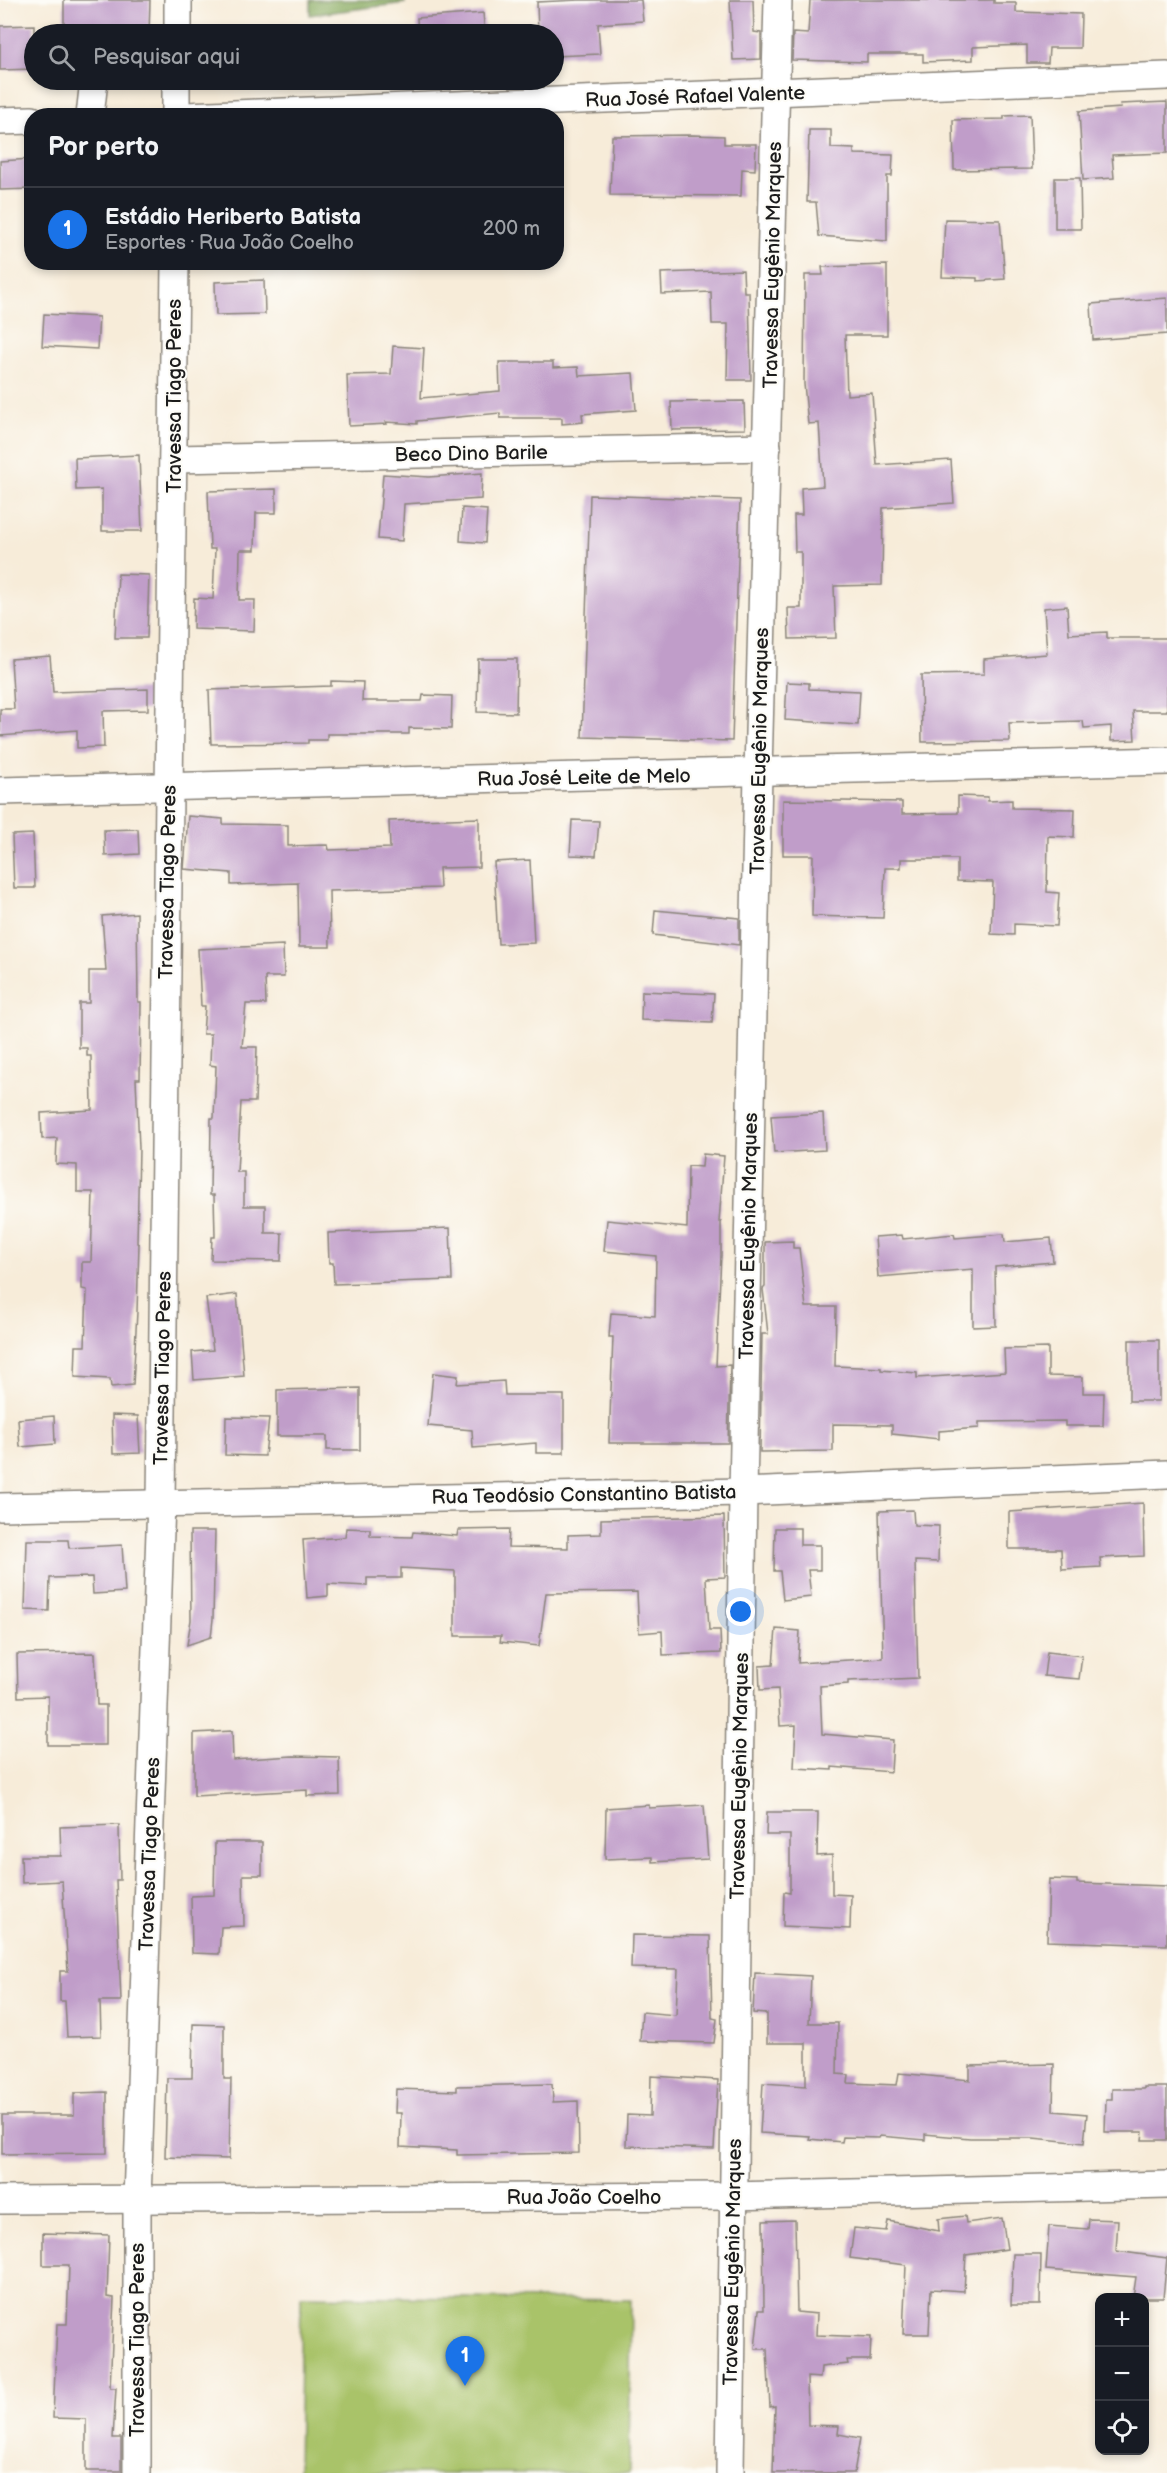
<!DOCTYPE html>
<html lang="pt">
<head>
<meta charset="utf-8">
<style>
  :root { --surface:#171b24; --page:#20242c; --text:#f1f3f6; --muted:#9ea1a6; --line:#363941; --accent:#1a73e8 }
  body { margin:0; font-family:"Balsamiq Sans",sans-serif; background:var(--page); color:var(--text) }
  .controls { position:absolute; right:18px; bottom:18px; display:grid; overflow:hidden; border-radius:12px; box-shadow:0 3px 9px #0003 }
  .controls button { width:54px; height:54px; display:grid; place-items:center; padding:0; border:0; border-bottom:2px solid var(--line); background:var(--surface); color:var(--text); font:30px sans-serif }
  .you { position:absolute; left:741px; top:1612px; width:21px; height:21px; margin:-15px; border:4px solid #fff; border-radius:50%; background:#1a73e8; box-shadow:0 0 0 9px #1a73e833 }
  .badge { display:grid; place-items:center; width:39px; height:39px; border-radius:50%; background:var(--accent); color:#fff; font-size:20px; font-weight:700 }
  .pin { position:absolute; translate:-50% -50px; filter:drop-shadow(0 2px 3px #0008) }
  .pin::after { content:''; position:absolute; top:32px; width:21px; height:18px; background:inherit; clip-path:polygon(0 0,100% 0,50% 100%) }
  .list { margin:0; padding:0; list-style:none }
  h2 { display:flex; justify-content:space-between; align-items:center; height:78px; margin:0; padding:0 24px; font-size:26px }
  h2 small { font-size:20px; font-weight:400; color:var(--muted) }
  .list li { display:grid; grid-template-columns:39px 1fr auto; gap:18px; align-items:center; box-sizing:border-box; height:84px; padding:0 24px; border-top:2px solid var(--line) }
  .list b { display:block; font-size:22px; white-space:nowrap }
  .list p { margin:0; font-size:20px; white-space:nowrap; color:var(--muted) }
  .list em { font-size:20px; font-style:normal; color:var(--muted) }
  .icon { flex:none; width:33px; height:33px; fill:none; stroke:currentColor; stroke-width:2; stroke-linecap:round; stroke-linejoin:round }
  .map { position:relative; flex:none; width:1167px; height:2473px; overflow:hidden }
  .search { position:absolute; background:var(--surface); box-shadow:0 3px 9px #0003; left:24px; top:24px; width:540px; height:66px; display:flex; align-items:center; gap:15px; box-sizing:border-box; padding:0 21px; border-radius:33px; color:var(--muted); font-size:22px }
  .panel { position:absolute; background:var(--surface); box-shadow:0 3px 9px #0003; left:24px; top:108px; width:540px; height:162px; border-radius:24px }
  .map>svg:first-child { display:block }
  .green { fill:#a9c369; stroke:#627042; stroke-width:1.5 }
  .forest { fill:#86a95d; stroke:#51623c; stroke-width:1.5 }
  .building { fill:#c09dc9 }
  .lines { fill:none; stroke-linecap:round; stroke-linejoin:round }
  .street-casing { stroke:#8a847a; stroke-width:30 }
  .street { stroke:#fff; stroke-width:27 }
  .labels { text-anchor:middle; stroke-width:4.5; stroke-linejoin:round; paint-order:stroke }
  .street-label { font-size:20px; fill:#1c1c1c; stroke:#fdfcf7 }
</style>
</head>
<body>
<div class="map">
<svg width="1167" height="2473" viewBox="0 0 1167 2473">
  <rect width="100%" height="100%" fill="#fdfcf7"/>
  <filter id="ink" filterUnits="userSpaceOnUse"><feTurbulence type="fractalNoise" baseFrequency=".0167" numOctaves="2"/><feDisplacementMap in="SourceGraphic" scale="12" xChannelSelector="R" yChannelSelector="G"/><feConvolveMatrix kernelMatrix="1 2 1 2 8 2 1 2 1" color-interpolation-filters="sRGB"/></filter>
  <filter id="wash" filterUnits="userSpaceOnUse"><feTurbulence type="fractalNoise" baseFrequency=".008" numOctaves="4" result="noise"/><feDisplacementMap in="SourceGraphic" scale="24" xChannelSelector="R" yChannelSelector="G"/><feGaussianBlur stdDeviation="1.35" result="paint"/><feColorMatrix in="noise" values="0 0 0 0 0 0 0 0 0 0 0 0 0 0 0 0 0 1.4 0 .05"/><feComposite in="paint" operator="in"/></filter>
  <g filter="url(#wash)">
    <rect width="100%" height="100%" fill="#f7ecd9"/>
    <polygon class="green" points="301,2296 631,2300 629,2473 298,2473"/>
    <polygon class="forest" points="310,0 404,0 405,3 310,15"/>
    <g id="blocks">
      <g class="building">
        <polygon points="64,0 150,0 149,34 64,34"/>
        <polygon points="579,0 641,0 643,21 598,24 600,54 554,56 554,34 538,34 537,2"/>
        <polygon points="730,0 753,0 754,32 761,33 761,59 733,60"/>
        <polygon points="810,0 994,0 994,3 1016,3 1016,12 1081,14 1080,48 1049,48 1048,63 1027,63 1027,45 973,47 973,60 923,62 923,54 867,54 867,62 792,60 793,33 808,34"/>
        <polygon points="483,13 485,34 418,34 417,18"/>
        <polygon points="34,25 34,69 0,70 0,26"/>
        <polygon points="1167,102 1167,153 1112,155 1114,178 1083,180 1079,111 1121,108 1120,104"/>
        <polygon points="1030,115 1032,169 954,170 953,120 1004,119 1004,116"/>
        <polygon points="809,130 831,130 831,148 854,149 854,154 893,155 892,176 887,176 887,241 819,236 816,202 807,202"/>
        <polygon points="692,135 724,136 724,144 756,144 755,170 742,169 741,196 610,195 612,136"/>
        <polygon points="32,159 32,189 0,190 0,161"/>
        <polygon points="1055,178 1080,178 1081,229 1055,229"/>
        <polygon points="945,219 1000,220 1005,279 977,281 977,278 942,277"/>
        <polygon points="887,265 887,335 845,335 847,395 872,393 877,465 951,460 954,503 883,508 882,585 834,586 836,638 789,639 788,608 801,608 801,552 795,552 794,515 802,515 801,488 823,486 819,423 808,424 804,384 805,275 823,275 822,267"/>
        <polygon points="743,270 744,292 749,292 751,380 727,380 728,324 712,324 711,292 662,294 661,273"/>
        <polygon points="264,280 265,314 216,315 215,282"/>
        <polygon points="1167,298 1167,334 1093,340 1091,304"/>
        <polygon points="44,314 99,317 97,349 42,346"/>
        <polygon points="393,346 424,348 421,398 500,391 499,362 553,362 553,368 578,367 579,376 633,373 636,410 582,414 583,422 562,424 562,418 500,418 500,413 417,421 417,424 386,422 387,424 349,426 347,375 391,374"/>
        <polygon points="744,401 745,429 672,430 671,402"/>
        <polygon points="139,455 142,531 102,531 102,489 76,490 75,458"/>
        <polygon points="482,473 481,499 404,504 402,541 378,539 383,474 429,477"/>
        <polygon points="276,489 276,513 256,513 255,550 240,550 239,600 255,600 254,631 193,629 194,598 213,599 215,549 210,549 208,491"/>
        <polygon points="590,495 740,500 732,741 582,737"/>
        <polygon points="462,508 487,510 485,543 460,541"/>
        <polygon points="118,574 149,575 147,638 115,638"/>
        <polygon points="1067,606 1069,634 1107,632 1107,638 1167,638 1167,711 1133,711 1135,740 1111,741 1111,726 1084,728 1083,721 1009,723 1010,741 922,742 921,675 984,674 984,659 1047,654 1044,608"/>
        <polygon points="50,656 53,692 148,689 148,710 103,711 104,747 77,748 77,730 0,736 0,709 14,709 11,659"/>
        <polygon points="478,659 517,659 516,713 477,712"/>
        <polygon points="331,681 363,682 362,701 422,701 423,695 452,696 451,729 409,728 409,734 327,734 327,740 308,740 308,743 211,744 209,690 331,686"/>
        <polygon points="787,682 809,683 809,689 860,691 858,725 785,720"/>
        <polygon points="958,796 988,797 988,801 1012,800 1012,808 1075,809 1074,837 1048,836 1047,892 1059,893 1057,926 1014,924 1014,935 991,934 993,882 957,881 957,859 901,859 901,868 885,868 883,918 812,916 813,855 783,855 783,800 902,802 902,814 958,813"/>
        <polygon points="188,816 223,819 223,824 288,825 288,846 328,845 329,850 390,848 389,821 479,818 479,867 439,868 440,888 329,891 330,947 299,947 298,883 231,885 231,873 184,869"/>
        <polygon points="572,820 599,821 596,856 570,855"/>
        <polygon points="138,829 139,854 105,856 104,830"/>
        <polygon points="33,834 35,888 14,888 12,835"/>
        <polygon points="530,860 534,943 498,944 494,862"/>
        <polygon points="655,910 739,918 739,945 653,935"/>
        <polygon points="137,913 138,1002 141,1002 140,1079 136,1079 139,1148 137,1243 139,1244 137,1312 133,1385 111,1387 110,1379 75,1377 76,1346 85,1346 87,1290 82,1289 82,1262 91,1262 93,1192 77,1192 77,1165 56,1164 57,1138 42,1139 41,1113 92,1110 91,1056 87,1056 87,1048 79,1048 79,1003 89,1003 89,971 106,971 102,916"/>
        <polygon points="283,945 284,977 265,977 266,1004 246,1004 242,1047 257,1047 255,1102 241,1102 237,1172 244,1172 244,1206 265,1206 265,1233 282,1233 281,1261 211,1260 212,1237 215,1237 214,1195 210,1195 211,1118 214,1118 216,1066 210,1065 211,1034 203,1034 205,1006 201,1006 198,949"/>
        <polygon points="642,991 714,994 712,1023 641,1020"/>
        <polygon points="823,1113 825,1150 774,1153 771,1116"/>
        <polygon points="703,1154 724,1156 719,1222 721,1222 721,1255 716,1366 730,1365 728,1443 609,1443 613,1337 609,1337 611,1313 655,1316 656,1256 604,1251 607,1220 687,1228 688,1166 702,1167"/>
        <polygon points="450,1228 452,1280 334,1284 333,1263 329,1263 328,1233"/>
        <polygon points="954,1234 955,1238 1004,1234 1005,1242 1051,1238 1053,1262 995,1267 996,1326 973,1327 973,1269 878,1277 875,1237 902,1235 903,1239"/>
        <polygon points="793,1241 793,1248 799,1248 806,1307 836,1307 835,1366 881,1368 881,1370 917,1373 917,1378 1005,1372 1004,1349 1048,1348 1048,1376 1083,1377 1083,1393 1104,1393 1103,1426 1065,1426 1065,1421 979,1422 979,1428 939,1431 939,1439 892,1434 892,1425 833,1424 833,1451 760,1452 762,1334 768,1334 763,1289 765,1287 765,1242"/>
        <polygon points="237,1294 244,1376 194,1380 192,1352 213,1350 206,1298"/>
        <rect x="1129" y="1340" width="30" height="61"/>
        <polygon points="433,1373 458,1376 457,1384 504,1381 505,1395 564,1395 564,1453 536,1453 536,1443 473,1448 472,1430 428,1426"/>
        <polygon points="360,1388 360,1450 327,1450 327,1436 277,1436 277,1390"/>
        <polygon points="112,1415 138,1416 140,1453 113,1454"/>
        <polygon points="54,1416 55,1444 20,1447 18,1419"/>
        <polygon points="226,1417 269,1418 265,1456 225,1455"/>
        <polygon points="1143,1503 1144,1556 1100,1558 1101,1567 1062,1569 1061,1549 1009,1549 1009,1512"/>
        <polygon points="913,1510 914,1525 939,1526 938,1562 915,1561 918,1678 848,1681 848,1684 820,1686 822,1734 893,1740 891,1772 832,1767 832,1770 794,1768 796,1725 780,1726 778,1689 760,1690 759,1666 773,1665 776,1629 800,1631 798,1663 883,1658 879,1511"/>
        <polygon points="724,1516 725,1577 706,1578 709,1630 720,1630 721,1653 663,1655 662,1631 639,1633 637,1592 546,1593 539,1646 500,1642 501,1636 455,1636 455,1571 401,1568 401,1578 367,1578 367,1586 328,1584 328,1596 307,1598 303,1540 345,1537 346,1528 370,1529 370,1536 412,1537 413,1532 457,1536 458,1530 509,1529 508,1547 568,1548 568,1535 601,1534 601,1519"/>
        <polygon points="775,1528 800,1528 800,1545 820,1545 820,1570 808,1570 811,1597 783,1600 780,1571 774,1571"/>
        <polygon points="190,1531 215,1531 213,1619 211,1637 187,1645 191,1620"/>
        <polygon points="27,1540 68,1540 69,1548 122,1545 125,1592 93,1594 92,1577 50,1578 49,1611 25,1610"/>
        <polygon points="1047,1652 1082,1656 1079,1679 1044,1676"/>
        <polygon points="95,1653 97,1705 106,1705 106,1745 48,1745 48,1696 18,1697 17,1654"/>
        <polygon points="232,1731 233,1760 293,1756 339,1757 340,1795 307,1796 307,1790 194,1796 194,1733"/>
        <polygon points="649,1805 649,1808 704,1805 708,1859 652,1862 652,1857 605,1859 606,1808"/>
        <polygon points="767,1812 818,1812 817,1856 832,1855 832,1894 851,1895 850,1929 783,1926 784,1892 790,1893 790,1835 766,1835"/>
        <polygon points="119,1825 120,1880 116,1880 121,2001 100,2001 101,2036 67,2037 65,2001 60,2001 60,1971 68,1971 62,1881 22,1883 21,1856 61,1856 60,1827"/>
        <polygon points="215,1842 262,1842 262,1875 243,1875 244,1926 221,1927 219,1954 192,1953 191,1896 214,1895"/>
        <polygon points="1049,1879 1077,1880 1077,1883 1167,1886 1167,1945 1047,1941"/>
        <polygon points="632,1935 710,1936 712,2018 717,2019 714,2043 640,2041 642,2012 676,2015 678,1969 631,1968"/>
        <polygon points="755,1973 811,1976 809,2023 838,2023 837,2074 849,2075 848,2083 897,2085 899,2073 970,2080 970,2066 1054,2064 1053,2111 1087,2114 1084,2143 1033,2138 970,2138 925,2134 925,2140 880,2136 879,2138 843,2137 842,2142 809,2139 810,2136 760,2133 763,2083 806,2086 806,2043 767,2043 767,2014 753,2013"/>
        <polygon points="193,2024 224,2025 224,2079 231,2079 229,2159 165,2157 167,2078 192,2078"/>
        <polygon points="651,2076 718,2080 714,2149 626,2146 627,2115 650,2116"/>
        <polygon points="552,2084 553,2102 578,2101 579,2153 457,2155 457,2150 400,2147 401,2113 395,2113 396,2089 457,2091 457,2086"/>
        <polygon points="1144,2087 1167,2087 1167,2140 1142,2140 1143,2132 1105,2132 1106,2099 1112,2099 1112,2089 1144,2089"/>
        <polygon points="107,2092 107,2153 2,2154 2,2115 74,2115 74,2093"/>
        <polygon points="965,2216 966,2223 1002,2218 1007,2249 966,2255 964,2291 931,2289 929,2334 903,2334 906,2265 850,2258 854,2228 886,2231 888,2221 939,2231 938,2219"/>
        <polygon points="1089,2219 1118,2220 1116,2251 1167,2258 1163,2298 1133,2298 1136,2277 1046,2270 1049,2226 1088,2229"/>
        <polygon points="795,2220 797,2312 817,2314 816,2335 871,2337 870,2360 847,2360 848,2364 821,2367 820,2378 807,2377 808,2425 839,2426 838,2434 860,2438 854,2473 773,2473 775,2406 770,2407 767,2349 755,2349 759,2310 764,2310 763,2221"/>
        <polygon points="43,2233 109,2235 107,2297 114,2298 110,2388 116,2388 113,2438 121,2438 121,2471 86,2471 86,2419 53,2418 57,2324 67,2324 69,2265 43,2265"/>
        <polygon points="1013,2254 1041,2254 1040,2305 1011,2305"/>
      </g>
    </g>
  </g>
  <g filter="url(#ink)">
    <use href="#blocks" fill-opacity="0" stroke="#8a847a" stroke-width="1.5"/>
    <g class="lines">
      <g class="street-casing">
        <g id="street">
          <polyline points="178,34 178,0"/>
          <polyline points="90,116 94,80"/>
          <polyline points="176,116 176,80"/>
          <polyline points="186,116 1167,76"/>
          <polyline points="0,121 32,120"/>
          <polyline points="174,459 767,447"/>
          <polyline points="0,791 1167,761"/>
          <polyline points="0,1507 743,1492 1167,1474"/>
          <polyline points="0,2200 732,2196 1167,2185"/>
          <polyline points="137,2473 137,2200 161,1502 175,262"/>
          <polyline points="730,2473 743,1492 758,772 778,0"/>
        </g>
      </g>
      <use href="#street" class="street"/>
    </g>
  </g>
  <g class="labels">
    <g class="street-label">
      <text transform="translate(695 96) rotate(-2)" y="7">Rua José Rafael Valente</text>
      <text transform="translate(772 265) rotate(-89)" y="7">Travessa Eugênio Marques</text>
      <text transform="translate(174 396) rotate(-90)" y="7">Travessa Tiago Peres</text>
      <text transform="translate(471 453) rotate(-1)" y="7">Beco Dino Barile</text>
      <text transform="translate(759 751) rotate(-89)" y="7">Travessa Eugênio Marques</text>
      <text transform="translate(584 777) rotate(-1)" y="7">Rua José Leite de Melo</text>
      <text transform="translate(167 882) rotate(-89)" y="7">Travessa Tiago Peres</text>
      <text transform="translate(748 1236) rotate(-89)" y="7">Travessa Eugênio Marques</text>
      <text transform="translate(162 1368) rotate(-89)" y="7">Travessa Tiago Peres</text>
      <text transform="translate(584 1494) rotate(-1)" y="7">Rua Teodósio Constantino Batista</text>
      <text transform="translate(739 1776) rotate(-89)" y="7">Travessa Eugênio Marques</text>
      <text transform="translate(149 1854) rotate(-88)" y="7">Travessa Tiago Peres</text>
      <text x="584" y="2204">Rua João Coelho</text>
      <text transform="translate(732 2262) rotate(-89)" y="7">Travessa Eugênio Marques</text>
      <text transform="translate(137 2340) rotate(-90)" y="7">Travessa Tiago Peres</text>
    </g>
  </g>
</svg>
<div class="controls">
<button>+</button>
<button>−</button>
<button><svg class="icon" aria-label="locate" viewBox="0 0 24 24"><circle cx="12" cy="12" r="6"/><path d="M12 2v4M12 18v4M2 12h4M18 12h4"/></svg></button>
</div>
<div class="you"></div>
<div class="pin badge" style="left:465px;top:2386px">1</div>
<div class="search"><svg class="icon" aria-label="search" viewBox="0 0 24 24"><circle cx="10" cy="10" r="6"/><path d="M15 15l6 6"/></svg>Pesquisar aqui</div>
<section class="panel">
<h2>Por perto<small></small></h2>
<ul class="list">
<li><span class="badge">1</span><div><b>Estádio Heriberto Batista</b><p>Esportes · Rua João Coelho</p></div><em>200 m</em></li>
</ul>
</section>
</div>
</body>
</html>
